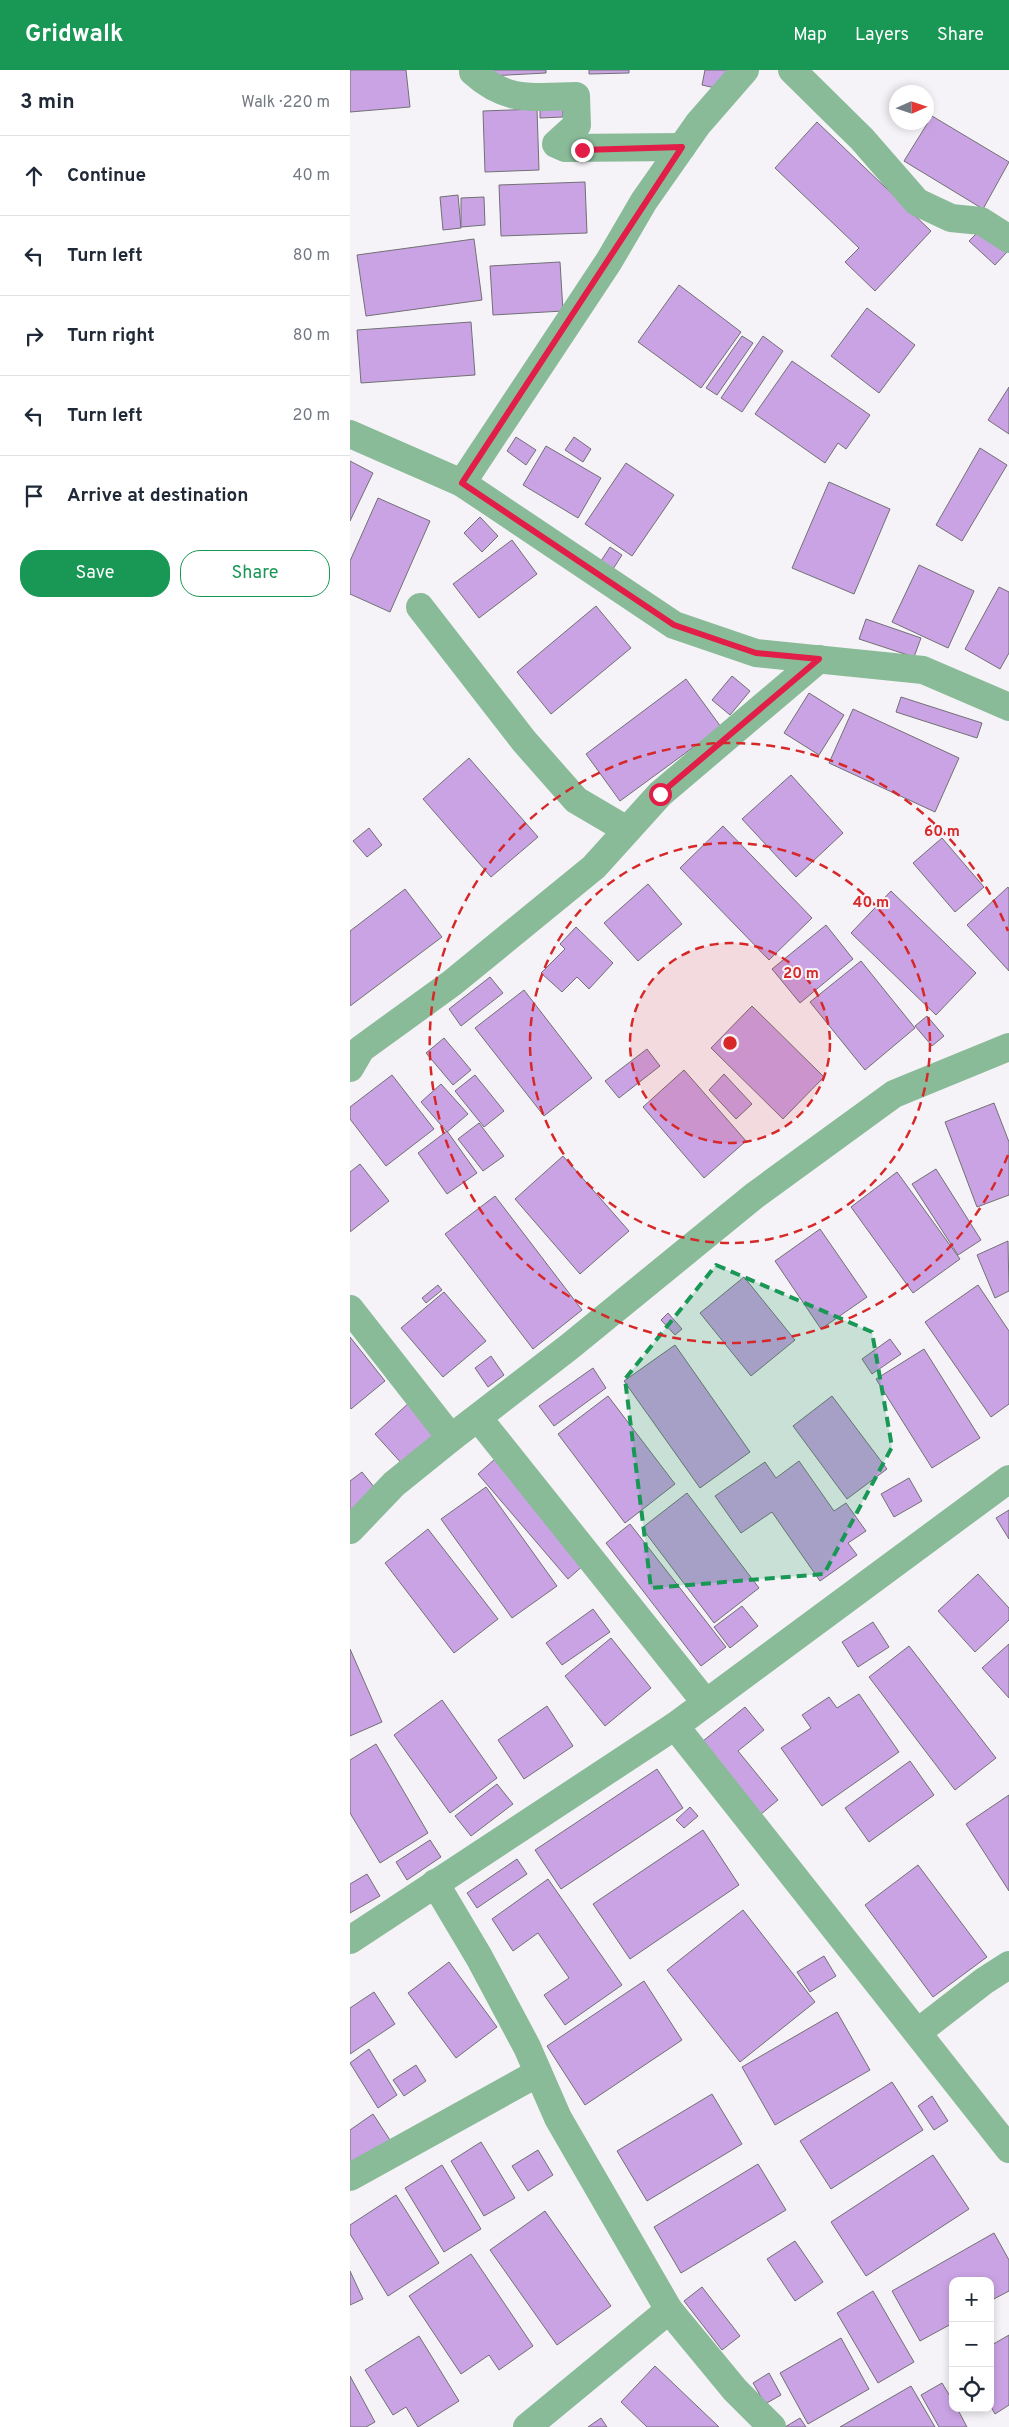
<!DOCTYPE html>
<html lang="en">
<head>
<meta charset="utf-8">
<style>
  :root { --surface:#fff; --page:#f6f6f7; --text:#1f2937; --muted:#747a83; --line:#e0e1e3; --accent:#199755 }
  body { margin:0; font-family:Overpass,sans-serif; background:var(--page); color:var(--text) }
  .controls { position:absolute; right:15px; bottom:15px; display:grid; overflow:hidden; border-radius:10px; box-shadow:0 2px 8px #0003 }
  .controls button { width:45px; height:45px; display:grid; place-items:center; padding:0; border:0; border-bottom:1px solid var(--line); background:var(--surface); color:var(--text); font:25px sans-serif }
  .compass { position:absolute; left:539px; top:15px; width:45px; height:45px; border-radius:50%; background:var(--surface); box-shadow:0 2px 8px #0003; rotate:87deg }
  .stop { position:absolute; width:15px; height:15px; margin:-11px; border:4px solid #e11d48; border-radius:50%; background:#fff }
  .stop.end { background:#e11d48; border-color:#fff; box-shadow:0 1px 5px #0008 }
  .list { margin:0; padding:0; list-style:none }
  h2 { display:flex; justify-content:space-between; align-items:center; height:65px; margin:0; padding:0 20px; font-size:21px }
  h2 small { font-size:16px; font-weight:400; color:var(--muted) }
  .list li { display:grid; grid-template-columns:32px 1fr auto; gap:15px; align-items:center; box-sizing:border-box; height:80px; padding:0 20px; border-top:1px solid var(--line) }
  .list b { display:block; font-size:19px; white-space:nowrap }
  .list em { font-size:16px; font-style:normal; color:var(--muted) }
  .actions { display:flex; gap:10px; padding:15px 20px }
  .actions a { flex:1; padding:11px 0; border:1px solid var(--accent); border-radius:20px; text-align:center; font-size:18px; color:var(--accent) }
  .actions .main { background:var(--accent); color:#fff }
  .icon { flex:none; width:28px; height:28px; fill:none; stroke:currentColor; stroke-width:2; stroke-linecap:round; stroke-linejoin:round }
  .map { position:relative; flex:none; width:659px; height:2357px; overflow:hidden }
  header { display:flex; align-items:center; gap:30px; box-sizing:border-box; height:70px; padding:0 25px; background:var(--accent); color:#fff }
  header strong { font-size:24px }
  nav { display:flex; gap:28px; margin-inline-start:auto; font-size:18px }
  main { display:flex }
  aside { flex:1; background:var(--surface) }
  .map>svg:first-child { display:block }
  .building { fill:#caa3e4; stroke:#727074 }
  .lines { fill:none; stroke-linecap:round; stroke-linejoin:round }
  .minor { stroke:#8abb99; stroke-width:28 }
  .route { stroke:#e11d48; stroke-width:6 }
  .marked { fill:#199755; fill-opacity:0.2; stroke:#199755; stroke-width:4; stroke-dasharray:10 6; stroke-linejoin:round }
  .ring { fill:none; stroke:#d62828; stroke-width:2.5; stroke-dasharray:9 6 }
  .centre { fill:#d62828; stroke:#f6f3f8; stroke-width:2.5 }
  .ring-label { font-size:15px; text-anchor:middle; font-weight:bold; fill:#d62828; stroke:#f6f3f8; stroke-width:4; stroke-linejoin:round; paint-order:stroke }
</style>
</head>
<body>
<header>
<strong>Gridwalk</strong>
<nav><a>Map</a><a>Layers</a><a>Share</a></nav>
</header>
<main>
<aside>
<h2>3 min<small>Walk · 220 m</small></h2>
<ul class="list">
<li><svg class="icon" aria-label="ahead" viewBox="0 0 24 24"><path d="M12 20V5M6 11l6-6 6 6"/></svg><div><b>Continue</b></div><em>40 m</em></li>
<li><svg class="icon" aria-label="left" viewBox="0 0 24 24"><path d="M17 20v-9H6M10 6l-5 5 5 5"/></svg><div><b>Turn left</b></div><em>80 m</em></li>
<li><svg class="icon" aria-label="right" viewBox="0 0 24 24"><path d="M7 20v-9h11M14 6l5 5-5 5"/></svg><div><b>Turn right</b></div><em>80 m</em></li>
<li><svg class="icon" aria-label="left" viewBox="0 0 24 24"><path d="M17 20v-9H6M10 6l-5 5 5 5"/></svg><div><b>Turn left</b></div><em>20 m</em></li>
<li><svg class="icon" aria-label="arrive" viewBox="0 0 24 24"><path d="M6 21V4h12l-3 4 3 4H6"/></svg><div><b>Arrive at destination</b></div></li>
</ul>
<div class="actions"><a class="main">Save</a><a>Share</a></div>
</aside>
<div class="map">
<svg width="659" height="2357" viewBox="0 0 659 2357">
  <rect width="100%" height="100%" fill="#f6f3f8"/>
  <g class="building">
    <polygon points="0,0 56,0 60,37 0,42"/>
    <polygon points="139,0 196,0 196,3 139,6"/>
    <polygon points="239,0 279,0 279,3 239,4"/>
    <polygon points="355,0 378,0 374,20 352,15"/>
    <polygon points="212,32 213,47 190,48 190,33"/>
    <polygon points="187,39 189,100 135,102 133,41"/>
    <polygon points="582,46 659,92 633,139 554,91"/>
    <polygon points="467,52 581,161 525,221 495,192 509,178 425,98"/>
    <polygon points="235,112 237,163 151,166 149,115"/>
    <polygon points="108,125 111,158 93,160 90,127"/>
    <polygon points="134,127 135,155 111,157 111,128"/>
    <polygon points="631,159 657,182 645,195 619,171"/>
    <polygon points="124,169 132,230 16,246 7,185"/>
    <polygon points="210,192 213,241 143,245 140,196"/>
    <polygon points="329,215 391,262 351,318 288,272"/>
    <polygon points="517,238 565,275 529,323 481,286"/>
    <polygon points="121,252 125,305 11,313 7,260"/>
    <polygon points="392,266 403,273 367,325 356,318"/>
    <polygon points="413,266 433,281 392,342 371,328"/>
    <polygon points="442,291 520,345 496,379 488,373 475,393 405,344"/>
    <polygon points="659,317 659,364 638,350"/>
    <polygon points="166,367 186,380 176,395 157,381"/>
    <polygon points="224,367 241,379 233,392 215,380"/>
    <polygon points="196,376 251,408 228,448 173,415"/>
    <polygon points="630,378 657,395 612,471 586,455"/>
    <polygon points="0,391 23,403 0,451"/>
    <polygon points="276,393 324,425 282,486 235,454"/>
    <polygon points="479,412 540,439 504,524 442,498"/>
    <polygon points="28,428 80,451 40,542 0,524 0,491"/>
    <polygon points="130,447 148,466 132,482 114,463"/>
    <polygon points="162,470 187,504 129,548 103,514"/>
    <polygon points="260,477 272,485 263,499 251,491"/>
    <polygon points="569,495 624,521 598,578 542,552"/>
    <polygon points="649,517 659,522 659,583 650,599 615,579"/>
    <polygon points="246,536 281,578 201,644 167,602"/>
    <polygon points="516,549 571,568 564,587 509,569"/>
    <polygon points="382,606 400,621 380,645 362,630"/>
    <polygon points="336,609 371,657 270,731 236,684"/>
    <polygon points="459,623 494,645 469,685 434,663"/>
    <polygon points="551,627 632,653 627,668 546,642"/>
    <polygon points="503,639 609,688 585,742 479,693"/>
    <polygon points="119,688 188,767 141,807 73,729"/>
    <polygon points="441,705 493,763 446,807 392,749"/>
    <polygon points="373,756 462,848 419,890 330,798"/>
    <polygon points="19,758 32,775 17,787 3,771"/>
    <polygon points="592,768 634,817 605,842 563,793"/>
    <polygon points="298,814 332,854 288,891 254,853"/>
    <polygon points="658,817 659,819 659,901 617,855"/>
    <polygon points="55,819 92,867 0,936 0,861"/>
    <polygon points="541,821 626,903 586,945 501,863"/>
    <polygon points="476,855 503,889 450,933 422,899"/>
    <polygon points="226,857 263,893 239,919 227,907 212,922 191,903 215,879 210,874"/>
    <polygon points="511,891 565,958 515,1000 460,932"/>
    <polygon points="140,907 153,923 111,956 99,939"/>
    <polygon points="174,920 242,1008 194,1046 125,958"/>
    <polygon points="402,936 474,1007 433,1049 361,978"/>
    <polygon points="577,946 594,966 582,976 565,956"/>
    <polygon points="94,968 121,1000 103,1015 76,983"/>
    <polygon points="297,979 310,996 269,1028 255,1011"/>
    <polygon points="334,1000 396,1071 354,1108 293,1037"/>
    <polygon points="374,1004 402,1034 386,1049 359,1020"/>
    <polygon points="42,1005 84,1059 36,1096 0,1049 0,1037"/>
    <polygon points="125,1005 154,1041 134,1057 105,1021"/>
    <polygon points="91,1014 118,1044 97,1062 71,1032"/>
    <polygon points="644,1033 659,1072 659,1125 627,1137 595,1052"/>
    <polygon points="129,1053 154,1086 133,1101 108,1069"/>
    <polygon points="97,1061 127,1103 97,1124 68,1083"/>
    <polygon points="213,1086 279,1161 230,1204 165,1129"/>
    <polygon points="10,1094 39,1131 0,1162 0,1102"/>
    <polygon points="586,1099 631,1170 608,1185 562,1114"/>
    <polygon points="547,1102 610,1189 563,1223 501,1137"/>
    <polygon points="145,1126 232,1240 183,1279 95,1164"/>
    <polygon points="470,1159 517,1227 471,1259 425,1191"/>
    <polygon points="658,1171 659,1221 645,1228 627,1185"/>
    <polygon points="394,1207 445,1270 401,1306 350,1243"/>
    <polygon points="88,1215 92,1220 76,1233 72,1228"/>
    <polygon points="628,1215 659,1261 659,1334 641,1347 575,1252"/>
    <polygon points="94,1222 136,1271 93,1307 51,1258"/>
    <polygon points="318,1243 332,1259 325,1265 311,1250"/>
    <polygon points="0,1267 35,1311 1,1339 0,1337"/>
    <polygon points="540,1269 551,1284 522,1304 512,1289"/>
    <polygon points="325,1275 400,1382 350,1418 274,1311"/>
    <polygon points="574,1279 630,1368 582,1398 526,1309"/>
    <polygon points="141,1286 154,1305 138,1317 125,1298"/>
    <polygon points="243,1298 256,1318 204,1356 189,1336"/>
    <polygon points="258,1326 325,1414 275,1453 208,1364"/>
    <polygon points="482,1326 537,1399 497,1429 443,1356"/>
    <polygon points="61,1331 90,1363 54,1396 25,1364"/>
    <polygon points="145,1389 235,1494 218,1509 128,1404"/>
    <polygon points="449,1391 484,1441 496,1433 516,1461 498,1473 507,1485 470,1511 422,1442 391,1463 365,1426 415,1392 426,1408"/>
    <polygon points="12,1402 28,1422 0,1444 0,1411"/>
    <polygon points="559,1408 572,1431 544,1447 531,1424"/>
    <polygon points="136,1417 207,1516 162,1548 91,1449"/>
    <polygon points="337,1423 409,1518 364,1553 292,1458"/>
    <polygon points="659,1440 659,1469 646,1448"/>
    <polygon points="280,1454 376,1577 351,1596 256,1473"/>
    <polygon points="78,1459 148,1549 104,1583 35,1493"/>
    <polygon points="628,1504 659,1538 659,1550 625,1582 588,1541"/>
    <polygon points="392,1536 408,1556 380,1578 364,1557"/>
    <polygon points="243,1539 260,1562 212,1595 196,1573"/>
    <polygon points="523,1552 539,1577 508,1597 492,1572"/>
    <polygon points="261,1568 301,1618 255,1656 215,1606"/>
    <polygon points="659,1574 659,1628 632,1598"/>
    <polygon points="559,1576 646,1688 605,1720 519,1607"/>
    <polygon points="0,1579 32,1652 0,1666"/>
    <polygon points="509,1624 549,1682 472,1736 431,1678 461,1658 452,1645 479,1627 487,1638"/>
    <polygon points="92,1630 147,1708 100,1743 44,1665"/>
    <polygon points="197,1636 223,1676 174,1709 148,1670"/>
    <polygon points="395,1637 414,1660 388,1681 428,1730 411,1744 353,1671"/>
    <polygon points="26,1674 78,1763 30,1793 0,1743 0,1690"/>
    <polygon points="560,1691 584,1725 519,1772 495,1738"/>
    <polygon points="307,1699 333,1738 211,1819 185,1780"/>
    <polygon points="147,1714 163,1734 121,1766 105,1746"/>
    <polygon points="659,1725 659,1821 616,1754"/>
    <polygon points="340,1737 348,1746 334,1758 326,1750"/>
    <polygon points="353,1760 389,1815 280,1889 243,1834"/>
    <polygon points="80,1770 91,1787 57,1810 46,1792"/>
    <polygon points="167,1789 177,1804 127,1838 117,1823"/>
    <polygon points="568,1795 637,1887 583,1927 515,1835"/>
    <polygon points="17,1804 30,1826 0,1843 0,1814"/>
    <polygon points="198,1809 272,1915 215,1955 194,1925 219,1908 188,1863 163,1881 142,1849"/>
    <polygon points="393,1840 465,1932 390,1992 317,1900"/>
    <polygon points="474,1886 486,1906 460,1922 447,1902"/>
    <polygon points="99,1892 147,1957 106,1988 58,1923"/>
    <polygon points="294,1911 332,1970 235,2035 197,1976"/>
    <polygon points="24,1922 45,1954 0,1984 0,1938"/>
    <polygon points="487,1942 520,2000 425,2055 392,1997"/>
    <polygon points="19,1979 47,2025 28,2038 0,1993"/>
    <polygon points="66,1995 76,2011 54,2026 43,2010"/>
    <polygon points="542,2012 573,2060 481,2119 450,2071"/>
    <polygon points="362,2024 392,2074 297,2131 267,2081"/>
    <polygon points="582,2026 598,2051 584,2060 568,2036"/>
    <polygon points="23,2044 40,2070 0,2097 0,2060"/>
    <polygon points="131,2072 165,2128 134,2146 101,2091"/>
    <polygon points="188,2080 203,2105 178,2121 162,2096"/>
    <polygon points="583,2085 619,2139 516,2206 481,2152"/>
    <polygon points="408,2094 436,2140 331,2203 304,2157"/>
    <polygon points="92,2095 131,2159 94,2182 55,2118"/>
    <polygon points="46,2125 89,2193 38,2226 0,2164 0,2155"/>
    <polygon points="195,2141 261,2236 207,2275 140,2180"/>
    <polygon points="644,2163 659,2190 659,2221 640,2231 640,2211 603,2211 603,2253 570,2271 542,2221"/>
    <polygon points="445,2171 473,2212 445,2231 417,2189"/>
    <polygon points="121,2184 183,2276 149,2300 139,2285 111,2304 59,2226"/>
    <polygon points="0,2201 13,2229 0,2235"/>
    <polygon points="352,2217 390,2266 372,2280 334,2231"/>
    <polygon points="523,2221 564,2292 528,2313 487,2243"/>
    <polygon points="659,2265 659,2335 645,2344 640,2335 640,2276"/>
    <polygon points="69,2266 109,2331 68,2357 56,2337 43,2345 15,2300"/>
    <polygon points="491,2268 519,2319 458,2354 430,2303"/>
    <polygon points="305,2296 369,2357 297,2357 271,2332"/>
    <polygon points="419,2303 431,2325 415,2334 403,2313"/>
    <polygon points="0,2306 25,2352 16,2357 0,2357"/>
    <polygon points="592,2313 603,2331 603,2338 607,2338 617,2357 589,2357 571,2325"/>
    <polygon points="561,2316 585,2357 490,2357"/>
    <polygon points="251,2348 257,2357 238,2357"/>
    <polygon points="450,2348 456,2357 435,2357"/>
  </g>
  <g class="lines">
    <g class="minor">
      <path d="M 123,0 L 123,2 C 157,33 183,27 226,26 L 227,55 L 206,74 L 215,78 L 332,77"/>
      <polyline points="442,0 512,69 567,132 601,148 631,151 659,169"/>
      <polyline points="0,364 112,413 324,555 406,583 573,600 659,637"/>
      <polyline points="112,413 259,191 294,131 348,54 395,0"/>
      <polyline points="70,537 174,671 226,730 277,760"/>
      <polyline points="0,998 11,979 102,913 244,797 310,724 469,589"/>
      <polyline points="0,1239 101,1368"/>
      <polyline points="129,1349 356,1633"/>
      <polyline points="0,1460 44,1414 101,1368 219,1277 404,1126 544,1024 659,977"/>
      <polyline points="325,1656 659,2079"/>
      <polyline points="85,1813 129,1887 177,1977 208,2048 319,2240 385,2320 422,2357"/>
      <polyline points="0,1870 325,1656 659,1409"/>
      <polyline points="568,1962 634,1911 659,1895"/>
      <polyline points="0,2107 188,2003"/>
      <polyline points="177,2357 319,2240"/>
    </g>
  </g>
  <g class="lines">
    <polyline class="route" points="232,80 332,77 112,413 324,555 406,583 469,589 310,724"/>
  </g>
  <path class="marked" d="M 366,1195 L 522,1262 L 542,1377 L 474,1504 L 301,1518 L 275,1309 Z"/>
  <circle cx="380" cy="973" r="100" fill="#d62828" fill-opacity=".12"/>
  <g class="ring">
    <circle cx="380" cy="973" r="100"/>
    <circle cx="380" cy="973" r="200"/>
    <path d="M658 1085A300 300 0 1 1 658 861"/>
  </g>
  <circle cx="380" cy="973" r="8" class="centre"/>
  <g class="ring-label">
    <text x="592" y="766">60 m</text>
    <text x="521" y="837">40 m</text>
    <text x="451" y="908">20 m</text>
  </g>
</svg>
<div class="controls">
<button>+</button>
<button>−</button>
<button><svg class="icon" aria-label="locate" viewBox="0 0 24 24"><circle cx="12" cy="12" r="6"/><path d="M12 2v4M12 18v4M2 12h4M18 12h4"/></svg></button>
</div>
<svg class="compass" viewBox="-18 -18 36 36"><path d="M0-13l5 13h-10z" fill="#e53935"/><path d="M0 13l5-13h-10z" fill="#747a83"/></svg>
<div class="stop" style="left:310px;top:724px"></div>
<div class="stop end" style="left:232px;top:80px"></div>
</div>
</main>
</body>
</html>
